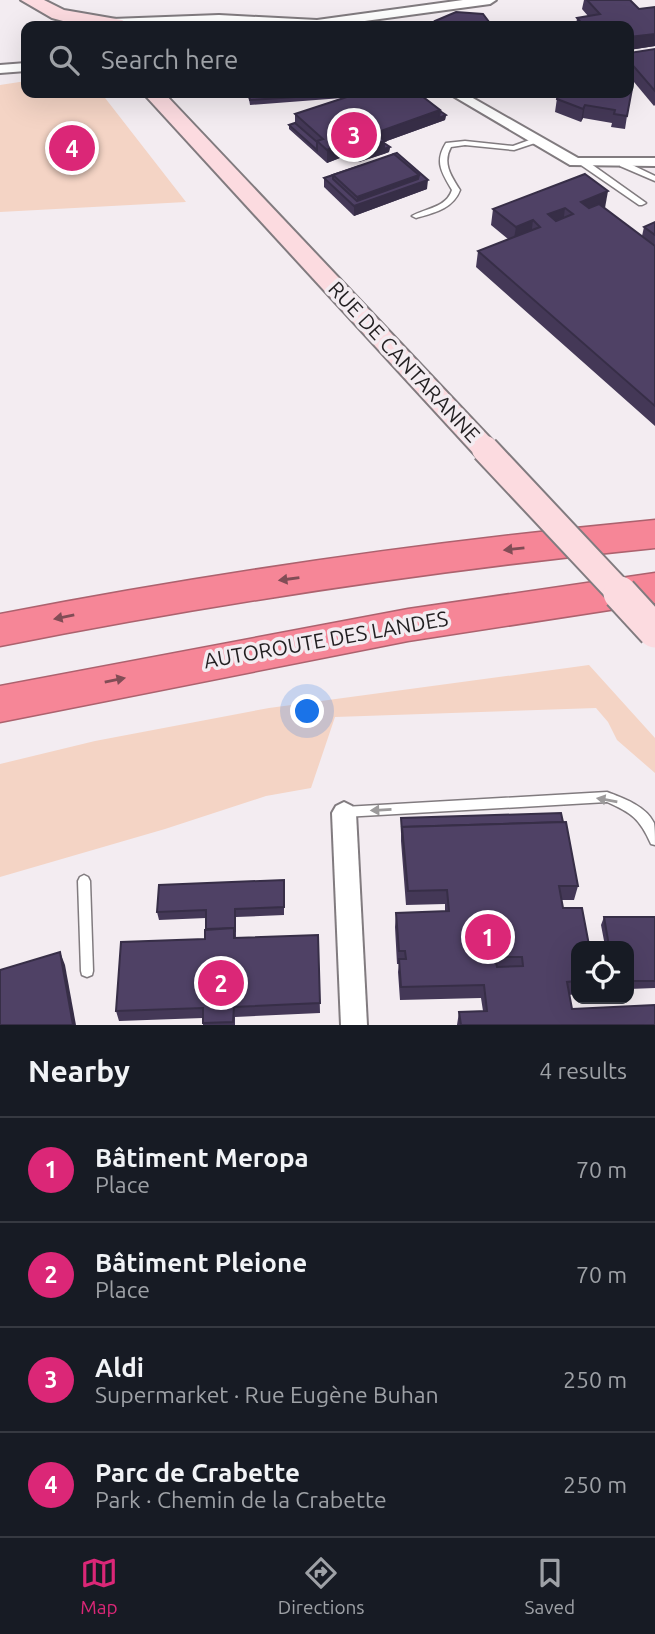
<!DOCTYPE html>
<html lang="en">
<head>
<meta charset="utf-8">
<style>
  :root { --surface:#171b24; --page:#242831; --text:#f1f3f6; --muted:#9ea1a6; --line:#363941; --accent:#db2777 }
  body { margin:0; font-family:Ubuntu,sans-serif; background:var(--page); color:var(--text) }
  .controls { position:absolute; right:21px; bottom:21px; display:grid; overflow:hidden; border-radius:14px; box-shadow:0 7px 28px #0002 }
  .controls button { width:63px; height:63px; display:grid; place-items:center; padding:0; border:0; border-bottom:2px solid var(--line); background:var(--surface); color:var(--text); font:35px sans-serif }
  .you { position:absolute; left:308px; top:712px; width:24px; height:24px; margin:-18px; border:5px solid #fff; border-radius:50%; background:#1a73e8; box-shadow:0 0 0 10px #1a73e833 }
  .badge { display:grid; place-items:center; width:46px; height:46px; border-radius:50%; background:var(--accent); color:#fff; font-size:23px; font-weight:700 }
  .pin { position:absolute; translate:-50% -50%; border:4px solid #fff; box-shadow:0 2px 7px #0006 }
  .list { margin:0; padding:0; list-style:none }
  h2 { display:flex; justify-content:space-between; align-items:center; height:91px; margin:0; padding:0 28px; font-size:30px }
  h2 small { font-size:23px; font-weight:400; color:var(--muted) }
  .list li { display:grid; grid-template-columns:46px 1fr auto; gap:21px; align-items:center; box-sizing:border-box; height:105px; padding:0 28px; border-top:2px solid var(--line) }
  .list b { display:block; font-size:26px; white-space:nowrap }
  .list p { margin:0; font-size:23px; white-space:nowrap; color:var(--muted) }
  .list em { font-size:23px; font-style:normal; color:var(--muted) }
  .icon { flex:none; width:38px; height:38px; fill:none; stroke:currentColor; stroke-width:2; stroke-linecap:round; stroke-linejoin:round }
  .map { position:relative; flex:none; width:655px; height:1025px; overflow:hidden }
  .search { position:absolute; background:var(--surface); box-shadow:0 7px 28px #0002; left:21px; right:21px; top:21px; height:77px; display:flex; align-items:center; gap:18px; box-sizing:border-box; padding:0 24px; border-radius:14px; color:var(--muted); font-size:26px }
  .sheet { height:511px; background:var(--surface) }
  nav { display:flex; justify-content:space-around; align-items:center; box-sizing:border-box; height:98px; border-top:2px solid var(--line); background:var(--surface); font-size:19px; color:var(--muted) }
  nav a { display:grid; justify-items:center; gap:4px }
  nav .on { color:var(--accent) }
  .map>svg:first-child { display:block }
  .green { fill:#f4d4c5 }
  .lines { fill:none; stroke-linecap:round; stroke-linejoin:round }
  .lane-casing { stroke:#817b7f; stroke-width:3 }
  .street-casing { stroke:#817b7f; stroke-width:4 }
  .secondary-casing { stroke:#817b7f; stroke-width:4 }
  .highway-casing { stroke:#ac626e; stroke-width:3 }
  .lane { fill:#fff; fill-rule:evenodd }
  .street { fill:#fff; fill-rule:evenodd }
  .secondary { fill:#fcdbe0; fill-rule:evenodd }
  .highway { fill:#f68697; fill-rule:evenodd }
  .secondary-bridge-far1-casing { stroke:#817b7f; stroke-width:30; stroke-linecap:butt }
  .secondary-bridge-casing { stroke:#817b7f; stroke-width:37; stroke-linecap:butt }
  .secondary-bridge-far1 { stroke:#fcdbe0; stroke-width:26 }
  .secondary-bridge { stroke:#fcdbe0; stroke-width:33 }
  .wall { fill:#443857 }
  .shaded-wall { fill:#372e47 }
  .building { fill:#4f4165; stroke:#372e47; stroke-width:2; fill-rule:evenodd }
  .oneway { fill:#814d56 }
  .oneway2 { fill:#9c9a9b }
  .labels { text-anchor:middle; stroke-width:7; stroke-linejoin:round; paint-order:stroke }
  .street-label { font-size:21px; fill:#221f21; stroke:#f3ecf1 }
</style>
</head>
<body>
<div class="map">
<svg width="655" height="1025" viewBox="0 0 655 1025">
  <rect width="100%" height="100%" fill="#f3ecf1"/>
  <g class="green">
    <polygon points="26,81 26,93 102,94 186,202 0,212 0,85"/>
    <polygon points="589,665 655,738 655,773 617,740 608,722 596,708 335,717 311,788 266,796 165,829 0,877 0,764 95,741 269,708"/>
  </g>
  <g class="lines">
    <g class="lane-casing">
      <g id="lane">
        <path d="M 535,138 L 538,138 L 538,142 L 514,150 L 465,145 L 451,147 C 442,163 451,176 460,190 C 453,209 433,213 416,218 L 412,216 C 426,208 446,208 452,190 C 442,173 434,162 446,143 L 465,141 L 513,146 Z"/>
        <polygon points="581,161 587,161 646,203 642,205 639,205 581,165"/>
        <polygon points="620,162 626,162 655,176 655,181 620,166"/>
        <path d="M 607,792 C 623,798 646,806 654,823 C 655,829 655,838 655,845 L 651,844 C 640,819 632,813 607,802 L 344,817 L 340,816 L 338,812 L 340,808 L 344,807 Z"/>
        <polygon points="84,875 88,877 90,881 93,971 92,975 87,977 82,975 81,971 78,881 80,877"/>
      </g>
    </g>
    <g class="street-casing">
      <g id="street">
        <polygon points="463,0 496,0 490,4 328,26 219,23 110,26 106,23 112,19 219,15 317,20"/>
        <polygon points="26,63 26,71 0,73 0,65"/>
        <polygon points="448,93 464,93 578,158 655,158 655,166 570,165"/>
        <polygon points="344,802 352,806 356,813 367,1025 341,1025 332,813 336,806"/>
      </g>
    </g>
    <g class="secondary-casing">
      <g id="secondary">
        <polygon points="21,0 44,0 64,10 122,20 131,26 55,26 63,21 52,18"/>
        <polygon points="143,93 164,93 494,442 498,449 494,456 485,458 476,456"/>
      </g>
    </g>
    <g class="highway-casing">
      <g id="highway">
        <path d="M 655,520 L 655,548 C 435,570 217,603 0,646 L 0,614 C 217,572 435,541 655,520 Z"/>
        <polygon points="655,573 655,603 408,641 0,722 0,686 408,609"/>
      </g>
    </g>
    <use href="#lane" class="lane"/>
    <use href="#street" class="street"/>
    <use href="#secondary" class="secondary"/>
    <use href="#highway" class="highway"/>
    <g class="secondary-bridge-far1-casing">
      <polyline id="secondary-bridge-far1" points="485,449 622,595"/>
    </g>
    <g class="secondary-bridge-casing">
      <polyline id="secondary-bridge" points="620,593 655,631"/>
    </g>
    <use href="#secondary-bridge-far1" class="secondary-bridge-far1"/>
    <use href="#secondary-bridge" class="secondary-bridge"/>
  </g>
  <g class="wall">
    <polygon points="584,0 630,0 639,9 655,7 655,46 629,50 629,26 576,26 577,18 588,16 582,9"/>
    <polygon points="655,49 655,105 654,106 629,76 629,53"/>
    <polygon points="248,93 355,93 355,94 440,110 440,111 446,115 445,120 384,142 390,147 389,152 359,162 350,154 327,163 289,129 289,125 295,123 295,114 342,98 250,105"/>
    <polygon points="542,93 629,93 627,116 625,129 611,127 612,123 583,118 581,122 555,112 557,98"/>
    <polygon points="397,153 427,189 354,216 324,187 324,178"/>
    <polygon points="604,208 655,246 655,426 476,267 478,251 508,239 491,225 493,209"/>
    <polygon points="655,222 655,246 642,236 644,227"/>
    <polygon points="401,818 578,886 574,900 561,900 563,908 589,945 588,946 576,946 576,994 569,995 572,1009 655,1025 457,1025 459,1012 483,1011 481,998 400,1000 398,972 399,964 397,964 395,927 396,913 445,912 445,904 406,905 401,841"/>
    <polygon points="284,880 284,915 236,917 236,938 318,935 320,1013 235,1017 235,1025 203,1025 203,1018 119,1021 116,1011 205,939 206,918 159,920 157,912"/>
    <polygon points="604,917 655,917 655,988 629,989 629,946 605,946 601,925"/>
  </g>
  <g class="shaded-wall">
    <polygon points="655,34 655,46 629,50 629,37"/>
    <polygon points="585,105 583,118 581,122 583,109"/>
    <polygon points="440,110 439,118 446,115 445,120 384,142 384,154 359,162 359,149 375,133"/>
    <polygon points="350,141 350,154 327,163 327,150"/>
    <polygon points="390,147 389,152 384,154 384,149"/>
    <polygon points="419,175 428,180 427,189 354,216 354,206 357,205 357,197"/>
    <polygon points="608,191 605,208 578,218 581,202"/>
    <polygon points="565,208 563,224 546,231 548,214"/>
    <polygon points="533,220 531,237 513,244 516,227"/>
    <polygon points="60,952 65,965 76,1025 73,1025"/>
  </g>
  <g class="building">
    <polygon points="587,0 630,0 639,9 655,7 655,34 629,37 629,26 584,26 577,18 600,14"/>
    <polygon points="456,12 483,14 492,26 439,26 435,21"/>
    <polygon points="655,49 655,91 629,61 629,53"/>
    <polygon points="629,89 632,89 627,116 614,114 615,110 585,105 583,109 557,99 558,93 629,93"/>
    <polygon points="248,93 355,93 250,100"/>
    <polygon points="359,93 418,93 440,110 375,133 385,141 359,149 350,141 327,150 317,141 323,139 295,114"/>
    <polygon points="440,111 446,115 439,118"/>
    <polygon points="295,123 317,142 317,150 289,125"/>
    <polygon points="384,143 390,147 384,149"/>
    <polygon points="397,153 428,180 354,206 324,178 360,166 333,175 333,179 357,201 418,179 419,175 394,154"/>
    <polygon points="394,154 419,175 357,197 333,175"/>
    <path d="M 585,174 L 608,191 L 581,202 L 589,208 L 599,204 L 655,246 L 655,406 L 478,251 L 540,227 L 533,220 L 516,227 L 493,209 ZM 565,208 L 573,214 L 556,221 L 548,214 Z"/>
    <polygon points="655,222 655,235 644,227"/>
    <polygon points="561,813 563,822 402,827 402,833 401,818"/>
    <path d="M 566,822 L 578,886 L 559,886 L 563,908 L 582,908 L 589,945 L 576,946 L 576,981 L 567,982 L 572,1009 L 655,1005 L 655,1025 L 461,1025 L 459,1012 L 487,1011 L 484,985 L 401,987 L 399,959 L 406,959 L 405,951 L 399,951 L 396,913 L 449,911 L 447,890 L 408,891 L 402,827 ZM 495,957 L 522,957 L 523,966 L 497,967 Z"/>
    <polygon points="284,880 284,907 235,909 235,932 234,928 206,929 206,910 157,912 159,885"/>
    <polygon points="604,917 655,917 655,981 629,981 629,946 609,946"/>
    <polygon points="234,928 234,938 318,935 320,1003 234,1007 233,1022 203,1023 203,1008 116,1011 121,942 205,939 205,930"/>
    <polygon points="60,952 73,1025 0,1025 0,970"/>
  </g>
  <defs><path id="oneway-solid" d="M-6-.8H1V-3.2L6.5 0L1 3.2V.8H-6Z" transform="scale(1.75)"/></defs>
  <g class="oneway">
    <use href="#oneway-solid" transform="translate(514 549) rotate(174)"/>
    <use href="#oneway-solid" transform="translate(289 579) rotate(172)"/>
    <use href="#oneway-solid" transform="translate(64 617) rotate(168)"/>
    <use href="#oneway-solid" transform="translate(115 680) rotate(-12)"/>
  </g>
  <g class="oneway2">
    <use href="#oneway-solid" transform="translate(607 800) rotate(-170)"/>
    <use href="#oneway-solid" transform="translate(381 810) rotate(177)"/>
  </g>
  <g class="labels">
    <g class="street-label">
      <text transform="translate(404 362) rotate(47)" y="7">RUE DE CANTARANNE</text>
      <text transform="translate(326 640) rotate(-10)" y="7">AUTOROUTE DES LANDES</text>
    </g>
  </g>
</svg>
<div class="controls">
<button><svg class="icon" aria-label="locate" viewBox="0 0 24 24"><circle cx="12" cy="12" r="6"/><path d="M12 2v4M12 18v4M2 12h4M18 12h4"/></svg></button>
</div>
<div class="you"></div>
<div class="pin badge" style="left:488px;top:937px">1</div>
<div class="pin badge" style="left:221px;top:983px">2</div>
<div class="pin badge" style="left:354px;top:135px">3</div>
<div class="pin badge" style="left:72px;top:148px">4</div>
<div class="search"><svg class="icon" aria-label="search" viewBox="0 0 24 24"><circle cx="10" cy="10" r="6"/><path d="M15 15l6 6"/></svg>Search here</div>
</div>
<section class="sheet">
<h2>Nearby<small>4 results</small></h2>
<ul class="list">
<li><span class="badge">1</span><div><b>Bâtiment Meropa</b><p>Place</p></div><em>70 m</em></li>
<li><span class="badge">2</span><div><b>Bâtiment Pleione</b><p>Place</p></div><em>70 m</em></li>
<li><span class="badge">3</span><div><b>Aldi</b><p>Supermarket · Rue Eugène Buhan</p></div><em>250 m</em></li>
<li><span class="badge">4</span><div><b>Parc de Crabette</b><p>Park · Chemin de la Crabette</p></div><em>250 m</em></li>
</ul>
</section>
<nav>
<a class="on"><svg class="icon" aria-label="map" viewBox="0 0 24 24"><path d="M3 6l6-2 6 2 6-2v14l-6 2-6-2-6 2zM9 4v14M15 6v14"/></svg>Map</a>
<a><svg class="icon" aria-label="directions" viewBox="0 0 24 24"><path d="M12 3l9 9-9 9-9-9zM9 14v-3h6M13 9l2 2-2 2"/></svg>Directions</a>
<a><svg class="icon" aria-label="saved" viewBox="0 0 24 24"><path d="M7 4h10v16l-5-4-5 4z"/></svg>Saved</a>
</nav>
</body>
</html>
